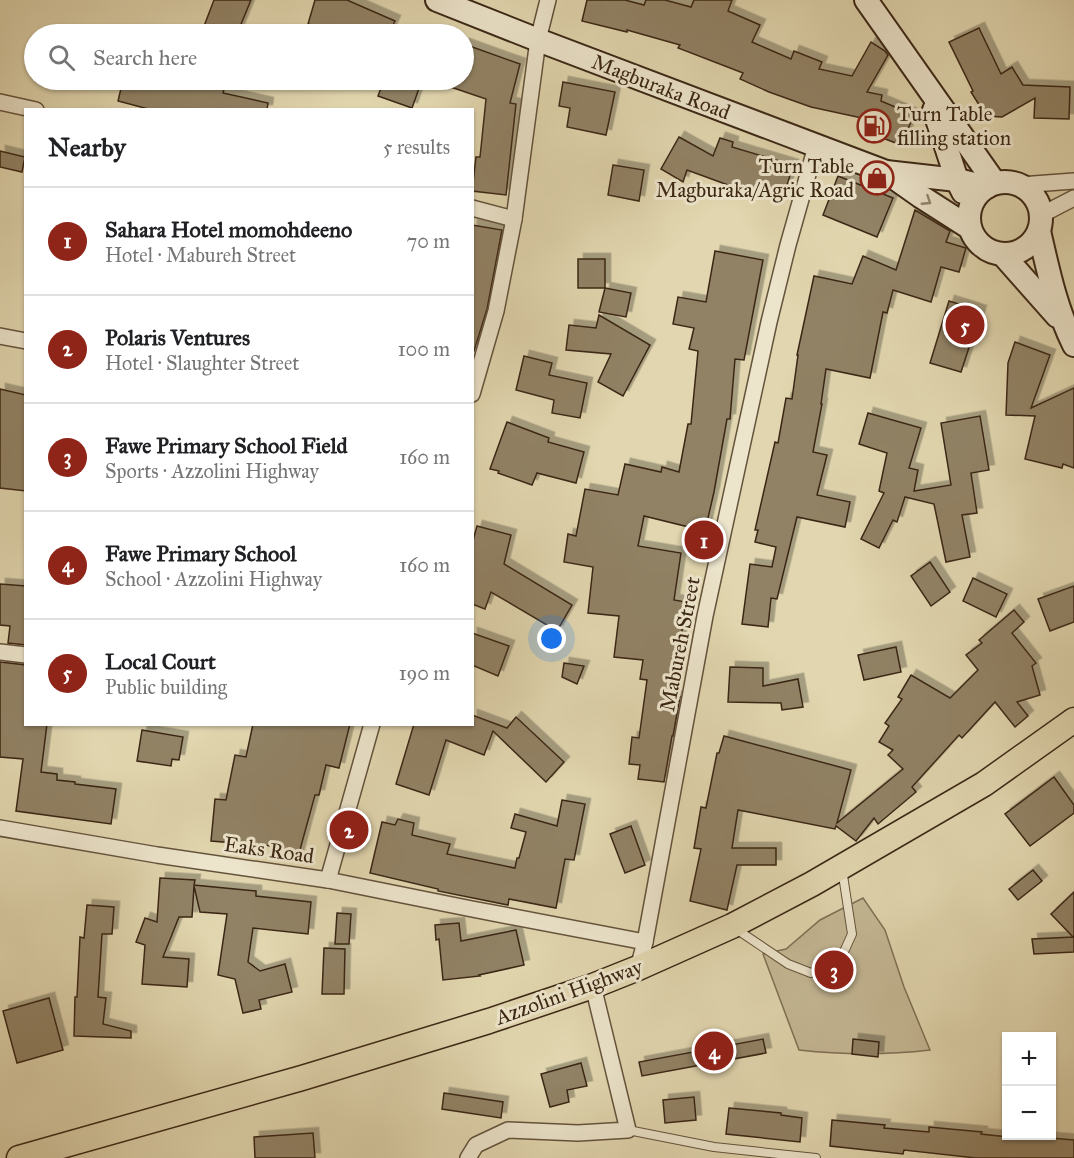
<!DOCTYPE html>
<html lang="en">
<head>
<meta charset="utf-8">
<style>
  :root { --surface:#fff; --page:#f6f6f6; --text:#202124; --muted:#757577; --line:#e0e0e0; --accent:#8f2418 }
  body { margin:0; font-family:"IM FELL Great Primer",serif; background:var(--page); color:var(--text) }
  .controls { position:absolute; right:18px; bottom:18px; display:grid; overflow:hidden; border-radius:0px; box-shadow:0 2px 4px #0004 }
  .controls button { width:54px; height:54px; display:grid; place-items:center; padding:0; border:0; border-bottom:2px solid var(--line); background:var(--surface); color:var(--text); font:30px sans-serif }
  .you { position:absolute; left:552px; top:639px; width:21px; height:21px; margin:-15px; border:4px solid #fff; border-radius:50%; background:#1a73e8; box-shadow:0 0 0 9px #1a73e833 }
  .badge { display:grid; place-items:center; width:39px; height:39px; border-radius:50%; background:var(--accent); color:#fff; font-size:20px; font-weight:700 }
  .pin { position:absolute; translate:-50% -50%; border:3px solid #fff; box-shadow:0 2px 6px #0006 }
  .list { margin:0; padding:0; list-style:none }
  h2 { display:flex; justify-content:space-between; align-items:center; height:78px; margin:0; padding:0 24px; font-size:26px }
  h2 small { font-size:20px; font-weight:400; color:var(--muted) }
  .list li { display:grid; grid-template-columns:39px 1fr auto; gap:18px; align-items:center; box-sizing:border-box; height:108px; padding:0 24px; border-top:2px solid var(--line) }
  .list b { display:block; font-size:22px; white-space:nowrap }
  .list p { margin:0; font-size:20px; white-space:nowrap; color:var(--muted) }
  .list em { font-size:20px; font-style:normal; color:var(--muted) }
  .icon { flex:none; width:33px; height:33px; fill:none; stroke:currentColor; stroke-width:2; stroke-linecap:round; stroke-linejoin:round }
  .map { position:relative; flex:none; width:1074px; height:1158px; overflow:hidden }
  .search { position:absolute; background:var(--surface); box-shadow:0 2px 4px #0004; left:24px; top:24px; width:450px; height:66px; display:flex; align-items:center; gap:15px; box-sizing:border-box; padding:0 21px; border-radius:33px; color:var(--muted); font-size:22px }
  .panel { position:absolute; background:var(--surface); box-shadow:0 2px 4px #0004; left:24px; top:108px; width:450px; height:618px; border-radius:0px }
  .map>svg:first-child { display:block }
  .pitch { fill:#c5b895; stroke:#807055; stroke-width:1.5 }
  .building { fill:#918265; stroke:#3b2715; stroke-width:1.5; filter:url(#shadow) }
  .lines { fill:none; stroke-linecap:round; stroke-linejoin:round }
  .lane-casing { stroke:#64533c; stroke-width:10 }
  .street-casing { stroke:#64533c; stroke-width:18 }
  .secondary-casing { stroke:#3b2715; stroke-width:26 }
  .primary-casing { stroke:#3b2715; stroke-width:27 }
  .lane { stroke:#ece4cb; stroke-width:8 }
  .street { stroke:#ece4cb; stroke-width:15 }
  .secondary { stroke:#ece4cb; stroke-width:22 }
  .primary { stroke:#e1d6af; stroke-width:24 }
  .oneway { stroke:#948670 }
  .labels { text-anchor:middle; stroke-width:6; stroke-linejoin:round; paint-order:stroke }
  .street-label { font-size:21px; fill:#3b2715; stroke:#ece4cb }
  .poi-label { font-size:21px; fill:#3b2715; stroke:#ece4cb; text-anchor:start }
</style>
</head>
<body>
<div class="map">
<svg width="1074" height="1158" viewBox="0 0 1074 1158">
  <defs>
    <filter id="shadow"><feDropShadow dx="5.5" dy="-5.5" stdDeviation="0" flood-color="#0004"/></filter>
  </defs>
  <rect width="100%" height="100%" fill="#e1d6af"/>
  <filter id="stains"><feTurbulence type="fractalNoise" baseFrequency=".00333" numOctaves="4"/><feColorMatrix values="0 0 0 0 .2 0 0 0 0 .09 0 0 0 0 .02 0 0 0 .5 -.17"/></filter>
  <radialGradient id="worn" r=".72"><stop offset=".6" stop-color="#630" stop-opacity="0"/><stop offset="1" stop-color="#630" stop-opacity=".3"/></radialGradient>
  <path class="pitch" d="M 863,898 L 885,930 L 904,987 L 930,1050 C 887,1055 843,1055 799,1050 L 763,954 L 786,949 L 820,920 Z"/>
  <g class="building">
    <polygon points="214,0 251,0 237,34 201,34"/>
    <polygon points="315,0 347,0 395,21 389,34 339,34 308,24"/>
    <polygon points="587,0 625,0 644,5 646,0 665,0 691,7 694,0 732,0 728,11 760,25 752,42 791,59 794,51 822,62 819,69 852,76 871,42 885,51 888,55 867,92 882,95 881,101 914,115 901,145 880,137 885,123 811,107 769,92 740,79 743,73 678,48 680,45 627,30 627,32 582,21"/>
    <polygon points="979,28 1001,74 1012,67 1023,85 1070,87 1069,119 1034,118 1035,98 1002,117 986,116 971,92 973,91 949,42"/>
    <polygon points="464,44 520,64 510,103 516,104 506,195 472,191 476,157 480,157 486,99 436,82 437,80 464,80"/>
    <polygon points="123,80 214,80 226,83 223,93 268,103 267,110 152,110 118,101"/>
    <polygon points="384,80 422,80 412,108 378,96"/>
    <polygon points="563,82 615,92 606,135 567,127 570,108 559,106"/>
    <polygon points="679,137 713,156 720,138 733,142 732,147 793,165 785,192 767,187 765,199 727,188 728,185 687,170 683,182 661,169"/>
    <polygon points="0,151 25,157 22,172 0,167"/>
    <polygon points="613,165 644,170 639,201 608,195"/>
    <polygon points="838,176 893,198 877,237 823,215"/>
    <polygon points="915,210 950,231 946,242 966,248 959,272 941,267 931,302 893,290 887,313 883,312 870,378 826,369 821,404 822,404 813,452 827,455 817,495 850,502 845,527 797,517 777,599 771,598 768,627 742,624 750,564 772,567 776,547 755,542 758,530 755,530 775,442 778,443 786,398 792,399 798,355 797,355 814,276 852,284 863,256 896,270"/>
    <polygon points="472,225 502,230 487,309 474,351 472,350"/>
    <polygon points="715,251 763,260 744,360 735,359 730,419 727,419 714,492 705,531 644,516 638,546 681,553 674,600 686,602 681,638 679,638 672,696 680,697 673,736 672,736 664,782 638,779 640,765 629,764 632,737 639,738 647,680 640,679 643,660 614,657 619,616 588,613 593,567 564,562 568,534 576,536 585,489 618,495 625,464 661,472 662,467 679,472 688,424 691,424 698,351 689,349 694,328 673,324 678,297 706,302"/>
    <rect x="578" y="259" width="27" height="29"/>
    <polygon points="605,288 631,293 626,317 599,312"/>
    <polygon points="949,301 981,311 961,372 930,363"/>
    <polygon points="599,315 650,345 623,396 598,382 611,354 566,350 569,325 596,328"/>
    <polygon points="1015,342 1050,355 1031,408 1074,388 1074,468 1063,464 1062,468 1025,459 1035,416 1006,415 1008,363"/>
    <polygon points="524,356 552,363 549,375 587,383 580,418 552,413 554,400 516,390"/>
    <polygon points="0,389 26,395 26,491 0,488"/>
    <polygon points="868,413 921,428 909,468 918,470 914,491 951,485 941,423 980,416 989,470 971,473 977,513 962,515 970,557 946,562 934,504 905,497 897,522 893,520 879,548 861,539 884,493 879,491 887,453 859,444"/>
    <polygon points="507,422 549,438 548,442 584,452 576,483 537,473 532,485 498,473 499,471 490,469"/>
    <polygon points="477,526 511,535 504,564 572,605 557,631 491,592 485,609 472,604 472,544"/>
    <polygon points="930,562 950,592 931,606 911,576"/>
    <polygon points="973,578 1007,594 996,617 963,601"/>
    <polygon points="0,584 26,586 26,645 8,643 10,626 0,625"/>
    <polygon points="1074,586 1074,622 1050,631 1038,599"/>
    <polygon points="1014,610 1024,622 1012,633 1036,663 1032,666 1040,695 1017,702 1028,716 1015,727 995,702 962,738 959,735 912,787 916,792 878,824 874,818 856,841 836,826 835,829 738,810 732,848 776,848 776,865 737,865 727,910 690,901 701,849 694,848 701,807 706,808 717,753 719,753 724,736 851,770 837,823 903,769 888,755 893,750 879,742 889,726 885,723 902,699 898,697 911,675 950,698 978,670 966,655 982,643 979,640"/>
    <polygon points="472,633 509,646 498,676 472,665"/>
    <polygon points="896,647 901,672 864,680 858,655"/>
    <polygon points="0,662 26,665 26,724 47,724 41,772 57,774 57,780 75,782 75,784 116,789 111,824 16,811 23,759 0,757"/>
    <polygon points="564,663 584,666 577,684 562,677"/>
    <polygon points="730,667 763,668 763,686 798,679 803,707 782,710 781,703 728,702"/>
    <polygon points="472,715 507,728 516,717 564,762 546,782 493,731 484,755 446,740 429,795 396,784 414,724 472,724"/>
    <polygon points="253,724 350,724 339,768 326,765 319,795 315,795 298,857 272,850 273,846 211,841 215,799 226,800 235,755 246,757"/>
    <polygon points="142,730 183,737 179,760 172,759 171,766 137,761"/>
    <polygon points="1054,777 1074,805 1074,813 1030,846 1005,814"/>
    <polygon points="562,800 585,804 574,860 565,859 556,908 509,899 508,905 438,891 438,889 370,873 382,822 395,825 398,819 414,823 412,835 450,844 447,854 515,868 517,858 519,858 526,832 511,828 515,814 557,826"/>
    <polygon points="631,826 645,865 625,873 610,834"/>
    <polygon points="1033,870 1042,881 1018,900 1009,889"/>
    <polygon points="160,878 195,880 194,885 256,891 256,896 311,902 308,934 253,928 248,962 260,971 285,964 292,992 259,1000 261,1009 243,1013 235,979 218,975 227,914 200,912 194,886 192,917 179,917 163,957 189,959 187,987 142,984 145,945 136,942 145,918 157,922"/>
    <polygon points="1074,892 1074,952 1034,954 1032,939 1073,937 1051,914"/>
    <polygon points="87,905 114,907 112,934 102,934 98,997 106,998 103,1024 131,1031 131,1038 74,1036 75,997 77,997 80,937 84,938"/>
    <polygon points="337,913 351,914 349,944 335,944"/>
    <polygon points="459,923 461,941 516,930 524,965 479,975 480,976 443,980 439,939 436,940 435,925"/>
    <polygon points="324,948 345,949 344,994 322,994"/>
    <polygon points="49,998 63,1050 17,1063 3,1011"/>
    <polygon points="763,1039 766,1053 642,1076 639,1062"/>
    <polygon points="853,1039 879,1042 878,1057 852,1054"/>
    <polygon points="581,1063 587,1086 567,1090 569,1102 550,1107 541,1074"/>
    <polygon points="444,1093 503,1102 501,1118 442,1109"/>
    <polygon points="694,1097 696,1120 665,1123 663,1100"/>
    <polygon points="729,1108 781,1113 781,1115 802,1118 800,1142 726,1134"/>
    <polygon points="832,1120 885,1125 884,1128 929,1132 929,1127 982,1132 981,1134 1028,1139 1028,1136 1074,1140 1074,1158 976,1158 904,1150 903,1154 830,1146"/>
    <polygon points="313,1133 315,1158 255,1158 254,1137"/>
  </g>
  <g class="lines">
    <g class="lane-casing">
      <g id="lane">
        <polyline points="736,929 788,964 811,973 838,965 852,934 842,869"/>
        <polyline points="628,1130 714,1147 816,1158"/>
      </g>
    </g>
    <g class="street-casing">
      <g id="street">
        <polyline points="0,102 36,110"/>
        <polyline points="1020,185 1074,181"/>
        <polyline points="472,208 514,219"/>
        <polyline points="1041,215 1074,198"/>
        <polyline points="0,336 26,341"/>
        <polyline points="472,394 496,311 514,219 538,40 548,0"/>
        <polyline points="0,652 26,655"/>
        <polyline points="0,828 157,855 328,880 472,909 645,942"/>
        <polyline points="328,880 372,724"/>
        <polyline points="638,968 645,942 705,616 769,322 788,245 816,146"/>
        <polyline points="468,1158 476,1145 508,1130 578,1133 628,1130 593,986"/>
      </g>
    </g>
    <g class="secondary-casing">
      <g id="secondary">
        <polyline points="437,0 538,40 886,172 957,180 987,187"/>
        <polyline points="866,0 995,183"/>
        <polyline points="934,110 957,180 963,192"/>
        <polyline points="886,172 920,196 970,228"/>
        <circle cx="1005" cy="218" r="36"/>
        <path d="M 1039,231 C 1048,270 1056,309 1074,345"/>
        <polyline points="1003,255 1057,316"/>
      </g>
    </g>
    <g class="primary-casing">
      <polyline id="primary" points="19,1158 302,1078 489,1021 593,986 638,968 732,926 812,884 984,784 1074,720"/>
    </g>
    <use href="#lane" class="lane"/>
    <use href="#street" class="street"/>
    <use href="#secondary" class="secondary"/>
    <use href="#primary" class="primary"/>
  </g>
  <defs><path id="oneway-chevron" d="M-2-3.5L2.5 0L-2 3.5" fill="none" stroke-width="1.6" stroke-linecap="round" stroke-linejoin="round" transform="scale(1.5)"/></defs>
  <use class="oneway" href="#oneway-chevron" transform="translate(927 201) rotate(33)"/>
  <defs>
    <g id="fuel-ring" transform="scale(1.725)"><circle r="9.5" fill="#ece4cb" stroke="#8f2418" stroke-width="1.5"/><path d="M-5.5-6h7V0h2V4h1.3V-2.5L3-4.5l.8-.8L6-3V5H2.5V1h-1V6h-7ZM-4.2-4.7v3.2H.2V-4.7Z" fill="#8f2418"/></g>
    <g id="shop-ring" transform="scale(1.725)"><circle r="9.5" fill="#ece4cb" stroke="#8f2418" stroke-width="1.5"/><path d="M-5-2.5h2.3a2.7 3.5 0 0 1 5.4 0H5L5.5 6h-11ZM-1.5-2.5h3a1.5 2.3 0 0 0-3 0Z" fill="#8f2418"/></g>
  </defs>
  <g fill-rule="evenodd">
    <use href="#fuel-ring" x="874" y="126"/>
    <use href="#shop-ring" x="877" y="178"/>
  </g>
  <g class="labels">
    <g class="street-label">
      <text transform="translate(661 87) rotate(21)" y="7">Magburaka Road</text>
      <text transform="translate(680 644) rotate(-79)" y="7">Mabureh Street</text>
      <text transform="translate(269 850) rotate(8)" y="7">Eaks Road</text>
      <text transform="translate(569 992) rotate(-20)" y="7">Azzolini Highway</text>
    </g>
    <g class="poi-label">
      <text x="897" y="121">Turn Table<tspan x="897" dy="24">filling station</tspan></text>
      <text x="854" y="173" text-anchor="end">Turn Table<tspan x="854" dy="24">Magburaka/Agric Road</tspan></text>
    </g>
  </g>
  <rect width="100%" height="100%" filter="url(#stains)"/>
  <rect width="100%" height="100%" fill="url(#worn)"/>
</svg>
<div class="controls">
<button>+</button>
<button>−</button>
</div>
<div class="you"></div>
<div class="pin badge" style="left:704px;top:540px">1</div>
<div class="pin badge" style="left:349px;top:830px">2</div>
<div class="pin badge" style="left:834px;top:970px">3</div>
<div class="pin badge" style="left:714px;top:1051px">4</div>
<div class="pin badge" style="left:965px;top:325px">5</div>
<div class="search"><svg class="icon" aria-label="search" viewBox="0 0 24 24"><circle cx="10" cy="10" r="6"/><path d="M15 15l6 6"/></svg>Search here</div>
<section class="panel">
<h2>Nearby<small>5 results</small></h2>
<ul class="list">
<li><span class="badge">1</span><div><b>Sahara Hotel momohdeeno</b><p>Hotel · Mabureh Street</p></div><em>70 m</em></li>
<li><span class="badge">2</span><div><b>Polaris Ventures</b><p>Hotel · Slaughter Street</p></div><em>100 m</em></li>
<li><span class="badge">3</span><div><b>Fawe Primary School Field</b><p>Sports · Azzolini Highway</p></div><em>160 m</em></li>
<li><span class="badge">4</span><div><b>Fawe Primary School</b><p>School · Azzolini Highway</p></div><em>160 m</em></li>
<li><span class="badge">5</span><div><b>Local Court</b><p>Public building</p></div><em>190 m</em></li>
</ul>
</section>
</div>
</body>
</html>
